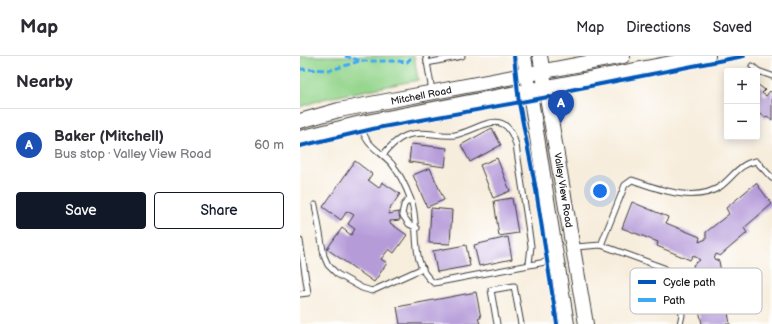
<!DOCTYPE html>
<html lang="en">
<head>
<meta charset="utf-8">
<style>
  :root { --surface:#fff; --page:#f2f2f3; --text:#2b2b33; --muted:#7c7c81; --line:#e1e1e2; --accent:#111827 }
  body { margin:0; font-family:"Balsamiq Sans",sans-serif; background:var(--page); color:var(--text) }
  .controls { position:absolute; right:12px; top:12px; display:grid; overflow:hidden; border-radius:4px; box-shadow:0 2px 10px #0003 }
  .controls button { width:36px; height:36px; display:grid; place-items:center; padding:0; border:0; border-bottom:1px solid var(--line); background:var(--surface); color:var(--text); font:20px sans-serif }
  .you { position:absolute; left:300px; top:135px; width:14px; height:14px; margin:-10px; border:3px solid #fff; border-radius:50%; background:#1a73e8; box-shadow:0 0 0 6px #1a73e833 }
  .badge { display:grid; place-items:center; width:26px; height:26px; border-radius:50%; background:var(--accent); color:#fff; font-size:13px; font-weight:700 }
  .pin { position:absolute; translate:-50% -33px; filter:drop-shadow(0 1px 2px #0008) }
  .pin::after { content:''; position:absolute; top:21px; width:14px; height:12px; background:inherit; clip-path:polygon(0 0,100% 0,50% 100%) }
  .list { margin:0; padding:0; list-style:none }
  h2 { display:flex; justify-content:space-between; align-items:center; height:52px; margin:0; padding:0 16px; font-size:17px }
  h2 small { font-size:13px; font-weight:400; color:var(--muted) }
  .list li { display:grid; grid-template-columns:26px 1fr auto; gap:12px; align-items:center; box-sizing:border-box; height:72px; padding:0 16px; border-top:1px solid var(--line) }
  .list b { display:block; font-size:15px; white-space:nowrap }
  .list p { margin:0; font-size:13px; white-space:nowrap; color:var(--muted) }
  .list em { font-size:13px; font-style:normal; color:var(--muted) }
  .actions { display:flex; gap:8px; padding:12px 16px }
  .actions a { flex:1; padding:9px 0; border:1px solid var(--accent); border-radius:4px; text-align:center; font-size:14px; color:var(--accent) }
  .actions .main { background:var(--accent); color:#fff }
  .map { position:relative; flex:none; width:472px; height:268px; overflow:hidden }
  header { display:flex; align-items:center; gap:24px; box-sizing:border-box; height:56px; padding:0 20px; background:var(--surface); border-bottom:1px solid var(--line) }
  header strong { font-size:19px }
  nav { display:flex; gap:22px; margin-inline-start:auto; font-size:14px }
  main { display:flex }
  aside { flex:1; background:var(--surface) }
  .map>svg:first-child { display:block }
  .green { fill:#94d58c; stroke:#587854 }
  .building { fill:#b69bd9 }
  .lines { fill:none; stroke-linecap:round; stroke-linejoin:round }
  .lane-casing { stroke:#3d3b39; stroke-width:7 }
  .secondary-casing { stroke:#3d3b39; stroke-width:16 }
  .lane { stroke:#fff; stroke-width:5 }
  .secondary { stroke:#fff; stroke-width:14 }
  .quiet { stroke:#3fa9f5; stroke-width:3; stroke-dasharray:6 3; stroke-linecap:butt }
  .cycleway-casing { stroke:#fff; stroke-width:6 }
  .cycleway { stroke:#0057b8; stroke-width:4 }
  .labels { text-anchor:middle; stroke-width:3; stroke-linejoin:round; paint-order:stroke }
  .street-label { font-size:10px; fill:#1c1c1c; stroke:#fff }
  .key { fill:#fff; stroke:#bbb; stroke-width:1 }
  .key-label { font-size:11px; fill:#1c1c1c }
</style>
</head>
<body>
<header>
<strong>Map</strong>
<nav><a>Map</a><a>Directions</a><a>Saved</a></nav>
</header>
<main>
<aside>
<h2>Nearby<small></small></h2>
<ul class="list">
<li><span class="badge" style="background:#1a4fb4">A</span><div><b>Baker (Mitchell)</b><p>Bus stop · Valley View Road</p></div><em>60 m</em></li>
</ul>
<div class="actions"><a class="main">Save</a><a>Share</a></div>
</aside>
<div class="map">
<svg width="472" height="268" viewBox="0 0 472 268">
  <rect width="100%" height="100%" fill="#fff"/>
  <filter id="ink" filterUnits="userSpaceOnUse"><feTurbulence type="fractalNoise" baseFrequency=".025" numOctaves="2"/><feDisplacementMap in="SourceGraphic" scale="8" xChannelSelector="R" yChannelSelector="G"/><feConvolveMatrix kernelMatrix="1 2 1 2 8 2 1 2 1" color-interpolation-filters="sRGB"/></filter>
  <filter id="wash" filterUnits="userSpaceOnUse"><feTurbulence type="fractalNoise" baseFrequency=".012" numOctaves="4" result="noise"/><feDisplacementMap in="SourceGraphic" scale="16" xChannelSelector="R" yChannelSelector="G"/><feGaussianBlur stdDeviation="0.9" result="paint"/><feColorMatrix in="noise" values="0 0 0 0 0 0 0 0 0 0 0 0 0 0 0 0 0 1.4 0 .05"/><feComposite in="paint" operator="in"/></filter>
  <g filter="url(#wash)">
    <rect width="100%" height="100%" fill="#f7eddc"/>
    <polygon class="green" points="0,0 114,0 118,24 23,43 0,51"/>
    <g id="blocks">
      <g class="building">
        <polygon points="457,28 465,34 462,37 466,40 470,35 472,37 472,64 467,60 466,62 457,55"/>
        <polygon points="192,72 201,89 170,106 161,89"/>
        <polygon points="111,88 147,92 145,111 109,106"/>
        <polygon points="197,102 210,135 193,142 180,109"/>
        <polygon points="55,105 72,118 68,124 79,132 82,126 100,138 89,154 89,158 99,156 100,164 90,165 90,167 107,179 94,197 89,193 81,203 87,207 74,226 27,193 42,172 51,179 55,173 48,168 54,159 47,155 41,164 23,151"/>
        <polygon points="130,112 144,144 127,151 113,119"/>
        <polygon points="456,127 472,148 444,172 447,177 420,200 416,198 414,203 419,205 430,268 402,268 397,244 406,242 405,235 397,235 393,209 400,204 393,199 390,204 357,190 358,186 322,172 332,146 368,161 366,167 400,181 399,186 406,183 406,176 429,158 426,152"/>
        <polygon points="212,142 218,177 199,180 194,145"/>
        <polygon points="131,152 152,154 150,188 129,187"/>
        <polygon points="208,181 212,203 179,210 174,189"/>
        <polygon points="166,189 170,210 137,216 133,195"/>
        <polygon points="176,236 181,262 178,262 180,268 100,268 97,251"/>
      </g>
    </g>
  </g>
  <g filter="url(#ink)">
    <use href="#blocks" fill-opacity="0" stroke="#3d3b39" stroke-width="1"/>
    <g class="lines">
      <g class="lane-casing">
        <g id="lane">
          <polyline points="126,0 132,35"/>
          <polyline points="127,7 162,0"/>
          <polyline points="452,10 458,15 472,20"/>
          <path d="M 61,68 C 65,91 79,93 92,108 C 101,119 106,131 111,144 C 121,170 108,208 134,227 L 256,204"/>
          <path d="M 83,99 C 98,80 109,75 133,78 C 140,79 148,80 155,79 C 180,74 205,48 216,89 L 231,190 L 229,208"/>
          <polyline points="110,142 104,149 102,158 109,168 117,172"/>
          <polyline points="15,149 24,200 28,209 37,218 62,232 72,235 123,212"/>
          <polyline points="0,185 8,237 0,238"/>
          <path d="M 301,189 L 325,129 L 332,124 C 358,133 395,148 421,130 C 434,120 439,108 456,105 L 472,122"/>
          <polyline points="275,191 301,189 364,212 376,221 382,259 380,268"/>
          <polyline points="197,268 191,234 214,230 221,268"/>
        </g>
      </g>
      <g class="secondary-casing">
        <g id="secondary">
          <polyline points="224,0 267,268"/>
          <polyline points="240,0 286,268"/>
          <polyline points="0,65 39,54 323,0"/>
          <polyline points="0,82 61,67 408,0"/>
        </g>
      </g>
      <use href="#lane" class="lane"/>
      <use href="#secondary" class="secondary"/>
      <g class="quiet">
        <polyline points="45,0 61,5"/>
        <polyline points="0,13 31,14 60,5 97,5 107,6 110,3 108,0"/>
      </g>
      <g class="cycleway-casing">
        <g id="cycleway">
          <polyline points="214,0 219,47 236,134 257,268"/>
          <polyline points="0,90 77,72 248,41 258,42 262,37 270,34 444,0"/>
        </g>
      </g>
      <use href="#cycleway" class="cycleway"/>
    </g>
  </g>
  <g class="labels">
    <g class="street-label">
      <text transform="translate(121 39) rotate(-11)" y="4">Mitchell Road</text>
      <text transform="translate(264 134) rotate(81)" y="4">Valley View Road</text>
    </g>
  </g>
  <rect x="330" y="212" width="132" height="46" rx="6" class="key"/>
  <rect x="338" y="224" width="18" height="4" fill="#0057b8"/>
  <rect x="338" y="242" width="18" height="4" fill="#3fa9f5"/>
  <g class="key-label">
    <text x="363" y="230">Cycle path</text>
    <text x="363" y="248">Path</text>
  </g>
</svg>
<div class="controls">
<button>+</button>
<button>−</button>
</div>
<div class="you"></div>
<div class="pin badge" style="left:261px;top:67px;background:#1a4fb4">A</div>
</div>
</main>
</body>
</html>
